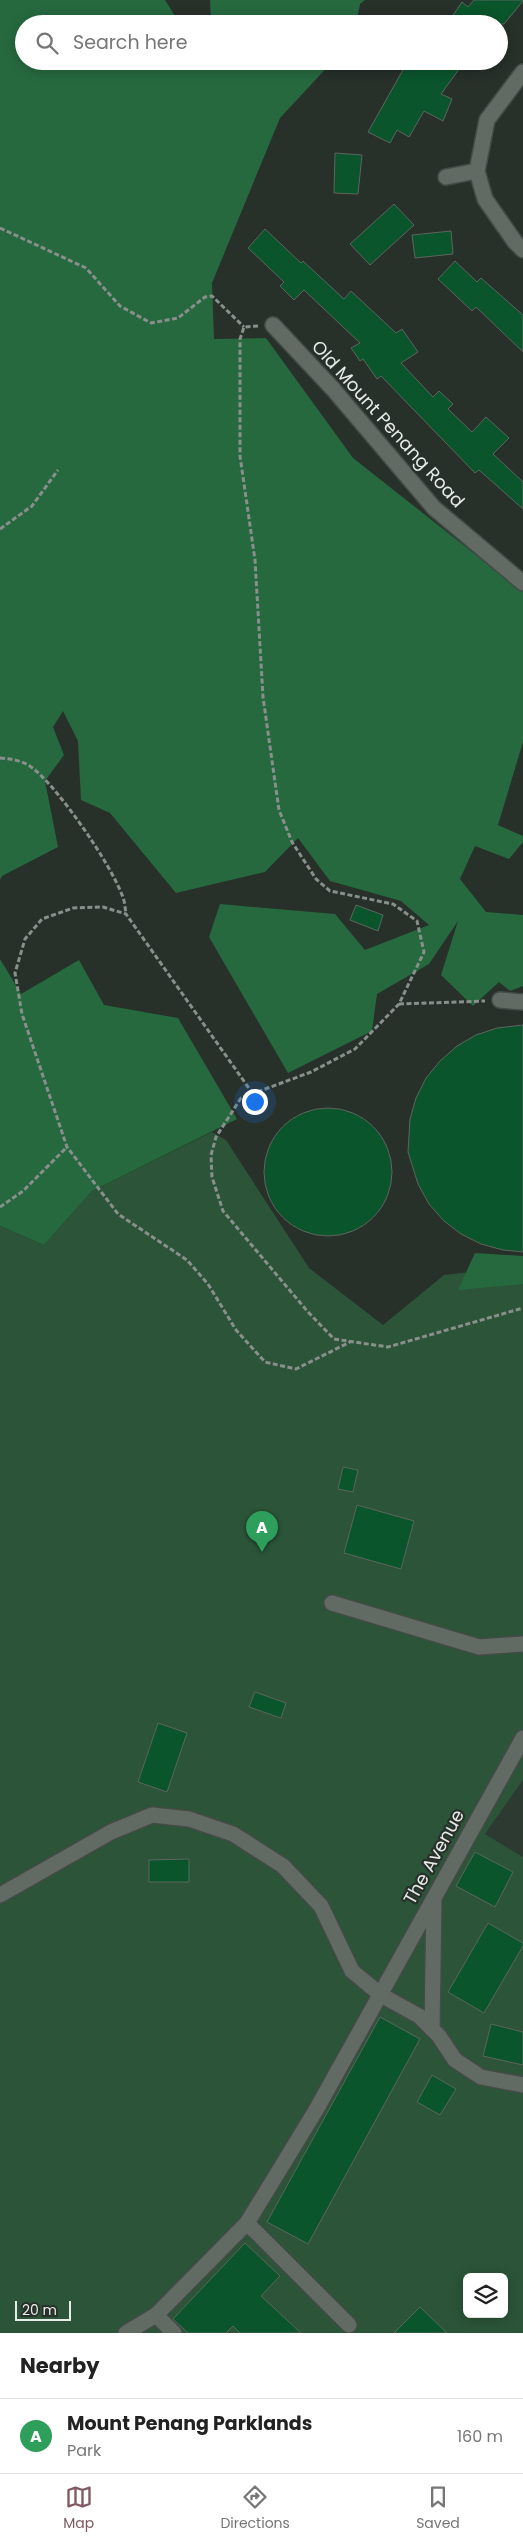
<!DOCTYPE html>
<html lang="en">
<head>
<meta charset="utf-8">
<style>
  :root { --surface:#fff; --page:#f2f2f2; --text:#222; --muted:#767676; --line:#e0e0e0; --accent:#7f5862 }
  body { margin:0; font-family:Poppins,sans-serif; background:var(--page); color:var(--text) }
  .controls { position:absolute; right:15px; bottom:15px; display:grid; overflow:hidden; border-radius:8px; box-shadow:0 2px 12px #0003 }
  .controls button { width:45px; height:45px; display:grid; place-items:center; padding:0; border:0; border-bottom:1px solid var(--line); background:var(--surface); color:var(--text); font:25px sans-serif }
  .scale { position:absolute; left:15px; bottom:12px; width:56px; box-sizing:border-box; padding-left:5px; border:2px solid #e7ece8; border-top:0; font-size:14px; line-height:18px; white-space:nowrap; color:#e7ece8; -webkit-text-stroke:4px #28302a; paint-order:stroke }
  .you { position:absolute; left:254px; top:1101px; width:18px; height:18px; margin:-12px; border:4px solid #fff; border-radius:50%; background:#1a73e8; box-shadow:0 0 0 8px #1a73e833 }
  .badge { display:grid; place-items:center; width:32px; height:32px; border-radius:50%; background:var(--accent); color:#fff; font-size:16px; font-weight:700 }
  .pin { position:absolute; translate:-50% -41px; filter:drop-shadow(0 1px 2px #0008) }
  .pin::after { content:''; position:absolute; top:26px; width:18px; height:15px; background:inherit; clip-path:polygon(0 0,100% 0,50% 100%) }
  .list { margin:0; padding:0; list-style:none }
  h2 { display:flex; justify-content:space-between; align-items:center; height:65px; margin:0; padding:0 20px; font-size:21px }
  h2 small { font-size:16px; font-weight:400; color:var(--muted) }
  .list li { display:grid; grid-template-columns:32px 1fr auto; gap:15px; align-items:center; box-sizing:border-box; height:75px; padding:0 20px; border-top:1px solid var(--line) }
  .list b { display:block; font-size:19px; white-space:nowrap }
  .list p { margin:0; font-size:16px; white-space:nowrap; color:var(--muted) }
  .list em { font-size:16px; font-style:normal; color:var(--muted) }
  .icon { flex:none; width:28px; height:28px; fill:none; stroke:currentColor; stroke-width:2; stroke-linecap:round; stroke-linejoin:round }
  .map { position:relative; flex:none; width:523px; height:2333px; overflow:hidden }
  .search { position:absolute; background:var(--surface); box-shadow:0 2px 12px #0003; left:15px; right:15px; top:15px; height:55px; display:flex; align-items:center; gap:12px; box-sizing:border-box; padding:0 18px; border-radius:28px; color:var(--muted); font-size:19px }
  .sheet { height:140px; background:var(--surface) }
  nav { display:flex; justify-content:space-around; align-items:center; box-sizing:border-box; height:70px; border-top:1px solid var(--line); background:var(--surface); font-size:14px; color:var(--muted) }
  nav a { display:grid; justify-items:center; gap:2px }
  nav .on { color:var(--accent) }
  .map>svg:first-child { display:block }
  .built { fill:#2d3a31 }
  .green { fill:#2b5438; fill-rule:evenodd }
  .forest { fill:#26693f }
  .building { fill:#0a552c; stroke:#5d655f }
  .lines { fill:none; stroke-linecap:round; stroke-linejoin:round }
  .minor-casing { stroke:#444b46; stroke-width:18 }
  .path { stroke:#89908b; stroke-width:3; stroke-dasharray:5 2.5; stroke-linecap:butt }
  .minor { stroke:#626a64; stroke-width:15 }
  .labels { text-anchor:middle; stroke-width:4.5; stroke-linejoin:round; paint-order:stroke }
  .street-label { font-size:18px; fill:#e7ece8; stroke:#28302a }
</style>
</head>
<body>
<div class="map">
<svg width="523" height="2333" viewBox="0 0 523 2333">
  <rect width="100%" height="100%" fill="#28302a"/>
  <polygon class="built" points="523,1780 523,1857 485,1834"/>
  <path class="green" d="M 212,1132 L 226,1140 L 309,1268 L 383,1325 L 444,1275 L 523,1266 L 523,1780 L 485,1834 L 523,1857 L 523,2333 L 0,2333 L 0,1226 L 44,1245 L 92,1191 ZM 467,2277 L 504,2277 L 504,2314 L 467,2314 Z"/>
  <g class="forest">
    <polygon points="0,0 165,0 180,24 24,24 24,61 333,61 280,118 212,283 214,339 266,338 353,458 523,592 523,742 498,825 523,836 523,842 509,859 475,846 460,879 486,912 523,915 523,986 510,991 499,982 473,1006 441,975 458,921 429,964 377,994 372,1031 288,1073 209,937 220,904 335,914 365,950 429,925 401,901 330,881 298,838 265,872 176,893 110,813 81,800 78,741 63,711 53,727 64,755 45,781 58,847 2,876 0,880"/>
    <polygon points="210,0 365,0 360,4 356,24 211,24"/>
    <polygon points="0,959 21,994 79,960 104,1005 178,1018 237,1119 92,1191 44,1245 0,1226"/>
    <polygon points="475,1253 523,1256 523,1284 458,1290"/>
  </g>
  <g class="building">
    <polygon points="474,0 523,0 523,1 504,24 447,24 462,2 468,7"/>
    <polygon points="408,61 465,61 441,94 452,99 443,121 424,111 409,137 397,130 390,143 368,132"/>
    <polygon points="335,153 362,155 358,194 334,193"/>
    <polygon points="394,204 414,225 370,265 350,244"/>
    <polygon points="265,229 301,263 303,261 344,299 351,291 396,333 402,329 418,352 401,363 433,397 439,391 453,404 448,409 472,432 486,417 509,438 493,454 523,482 523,509 479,470 475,473 381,376 377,379 363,359 360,361 351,348 360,343 304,290 294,300 280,286 284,282 248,248"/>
    <polygon points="451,231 453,254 415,258 412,235"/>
    <polygon points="455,261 477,282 481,278 523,315 523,352 476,307 472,311 438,279"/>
    <polygon points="356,905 383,915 378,931 350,920"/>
    <polygon points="523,1025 523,1252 503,1250 481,1244 461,1234 444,1221 429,1204 418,1184 408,1152 410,1119 416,1098 426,1078 440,1061 457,1046 476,1035 497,1028"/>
    <circle cx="328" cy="1172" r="64"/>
    <polygon points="343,1467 358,1470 353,1492 338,1489"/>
    <polygon points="357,1505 414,1521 401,1569 344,1553"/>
    <polygon points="255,1692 286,1703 281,1718 249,1707"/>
    <polygon points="158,1723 187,1733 167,1792 138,1782"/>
    <polygon points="475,1852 513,1872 495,1907 456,1886"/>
    <polygon points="189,1859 189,1882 149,1882 149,1860"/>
    <polygon points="488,1923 523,1943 523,1946 484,2013 448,1992"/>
    <polygon points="380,2017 420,2039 308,2244 267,2222"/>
    <polygon points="491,2024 523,2032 523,2065 483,2056"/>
    <polygon points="432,2075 456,2089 440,2115 417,2102"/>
    <polygon points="245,2243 280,2276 261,2296 301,2333 240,2333 233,2326 226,2333 188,2333 173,2319"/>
    <polygon points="420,2307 447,2333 394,2333"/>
  </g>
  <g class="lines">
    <g class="minor-casing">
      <g id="minor">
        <polyline points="523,72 487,120 477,171 485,199 515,242 523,250"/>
        <polyline points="446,177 477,171"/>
        <polyline points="273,325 333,389 434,508 523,583"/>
        <polyline points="500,1000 523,1002"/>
        <polyline points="332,1603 479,1647 523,1644"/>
        <polyline points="0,1895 111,1832 152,1815 189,1819 233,1834 283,1866 321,1906 352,1971 381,1995 419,2016 439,2036 455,2060 481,2077 523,2085"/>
        <polyline points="432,2029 434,1899"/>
        <polyline points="247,2223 349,2325"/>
        <polyline points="156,2315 174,2333"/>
        <polyline points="126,2333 156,2315 247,2223 316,2110 523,1738"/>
      </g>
    </g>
    <g class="path">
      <polyline points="0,228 86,268 120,306 151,323 178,318 205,297 212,296 244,327"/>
      <polyline points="258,326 244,327 240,339 240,456 255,560 263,697 279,810 292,842 316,879 330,891 393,904 417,921 424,952 399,1004 355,1049 311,1072 241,1098 216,1137 211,1155 212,1177 223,1211 308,1312 334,1339 388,1347 523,1308"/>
      <polyline points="0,529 32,506 58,470"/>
      <path d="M 0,758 C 13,759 25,761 35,770 C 61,792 110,863 122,895 C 125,901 125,908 126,914"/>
      <polyline points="399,1004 485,1001"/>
      <polyline points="253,1094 126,914 103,907 73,908 42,919 25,939 15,973 22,1014 67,1147 118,1214 187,1260 208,1284 236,1330 265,1362 296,1369 350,1342"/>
      <polyline points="0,1207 23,1191 67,1147"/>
    </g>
    <use href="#minor" class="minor"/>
  </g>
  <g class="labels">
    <g class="street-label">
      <text transform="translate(388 424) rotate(48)" y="6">Old Mount Penang Road</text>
      <text transform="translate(434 1857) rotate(-61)" y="6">The Avenue</text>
    </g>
  </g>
</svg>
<div class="controls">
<button><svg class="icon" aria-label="layers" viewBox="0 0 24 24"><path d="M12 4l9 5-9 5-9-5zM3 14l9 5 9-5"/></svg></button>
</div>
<div class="scale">20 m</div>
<div class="you"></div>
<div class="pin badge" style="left:262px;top:1552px;background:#2e9e5b">A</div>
<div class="search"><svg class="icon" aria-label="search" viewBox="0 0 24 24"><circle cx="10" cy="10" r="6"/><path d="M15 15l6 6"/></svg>Search here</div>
</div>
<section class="sheet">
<h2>Nearby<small></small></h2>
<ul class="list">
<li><span class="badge" style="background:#2e9e5b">A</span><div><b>Mount Penang Parklands</b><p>Park</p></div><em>160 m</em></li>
</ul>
</section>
<nav>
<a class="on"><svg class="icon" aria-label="map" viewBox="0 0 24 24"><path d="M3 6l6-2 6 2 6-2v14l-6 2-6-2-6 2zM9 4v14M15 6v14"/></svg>Map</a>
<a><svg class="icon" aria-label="directions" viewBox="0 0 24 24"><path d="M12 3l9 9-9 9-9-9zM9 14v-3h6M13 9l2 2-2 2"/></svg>Directions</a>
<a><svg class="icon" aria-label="saved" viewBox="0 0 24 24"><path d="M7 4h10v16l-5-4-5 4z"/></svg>Saved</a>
</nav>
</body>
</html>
